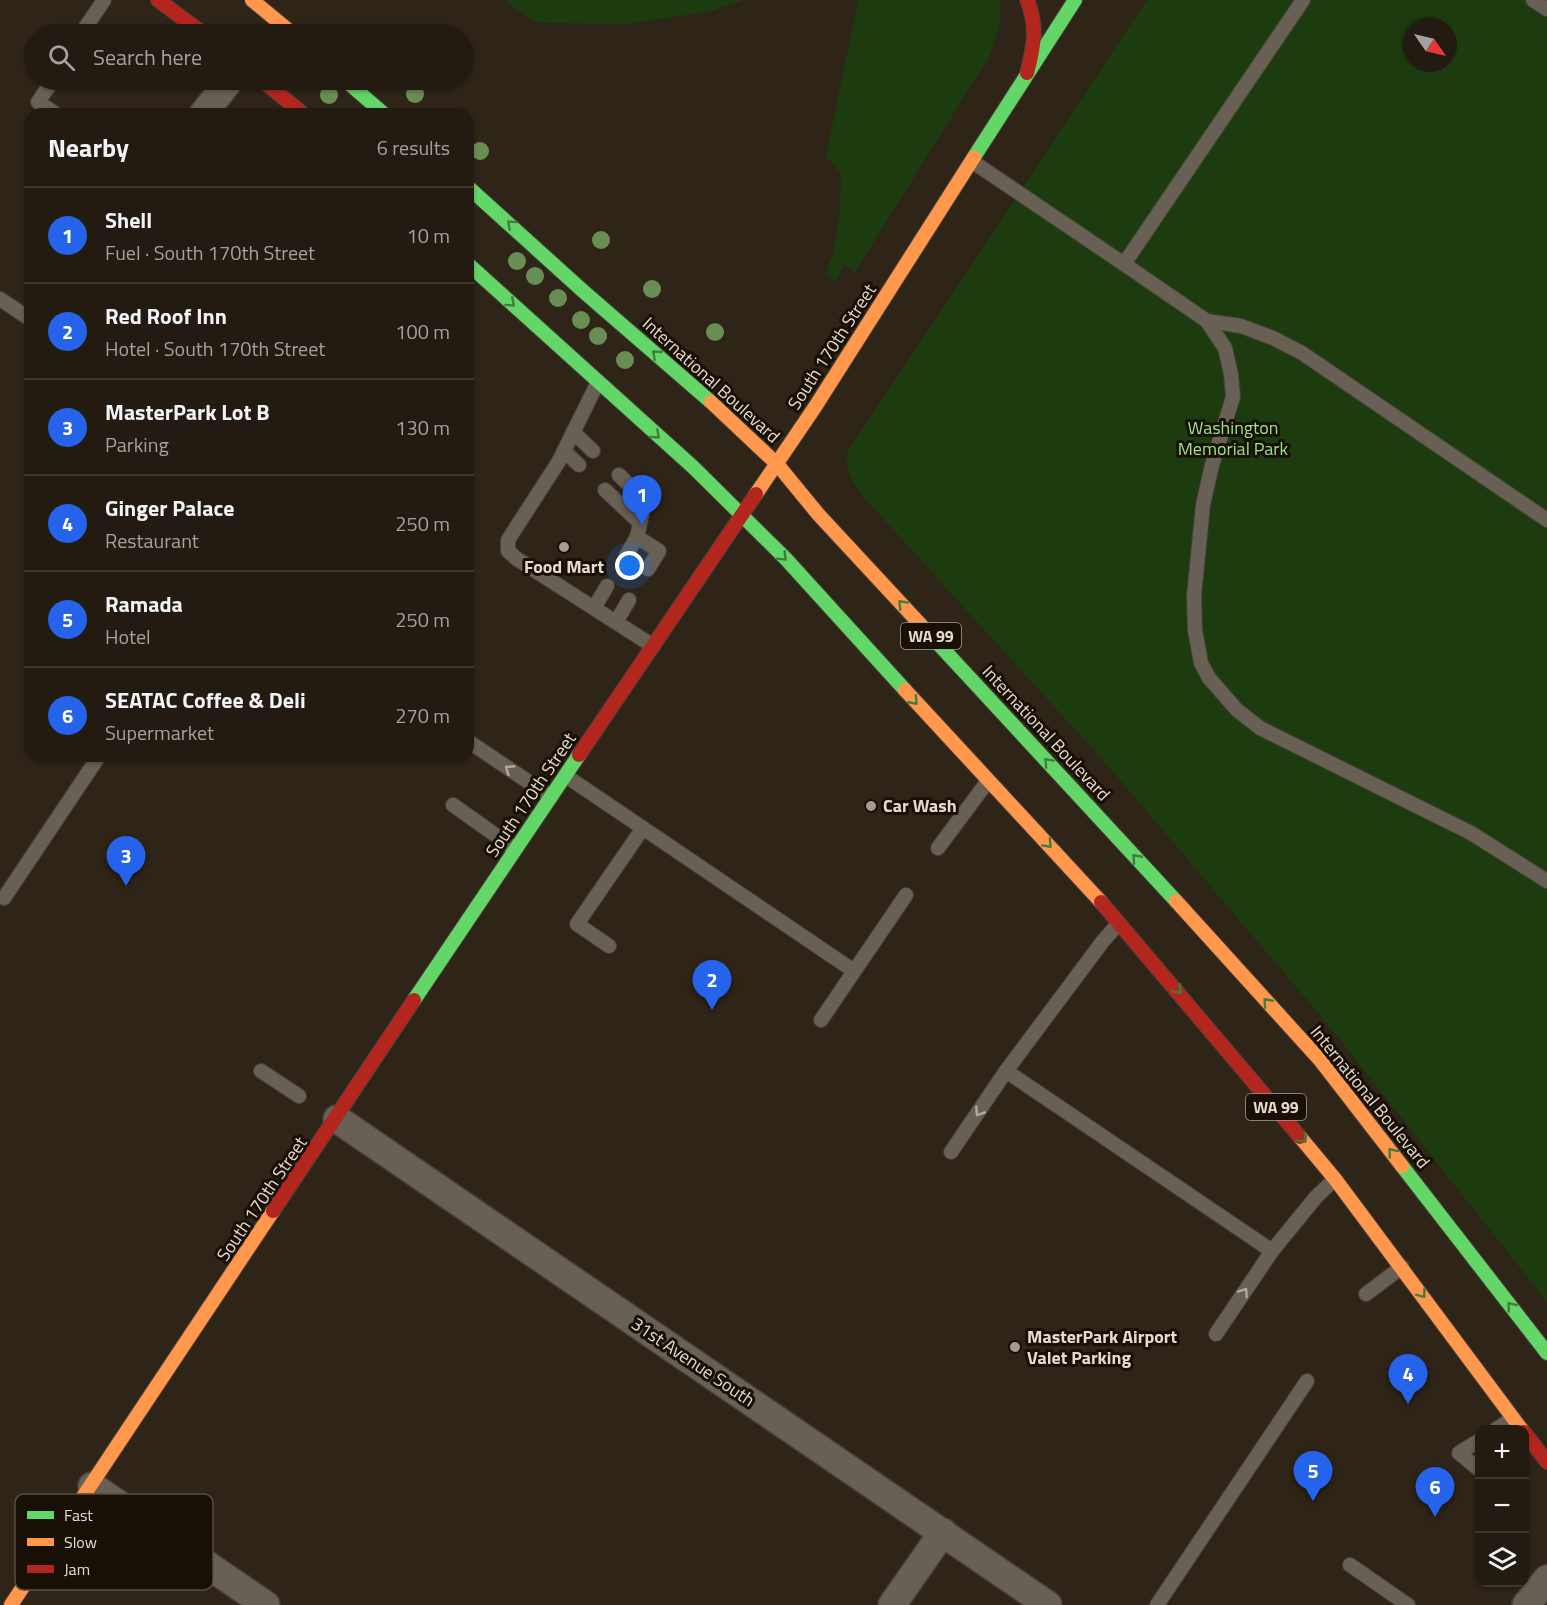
<!DOCTYPE html>
<html lang="en">
<head>
<meta charset="utf-8">
<style>
  :root { --surface:#231b12; --page:#2f2820; --text:#f1f3f6; --muted:#a3a19f; --line:#403932; --accent:#2563eb }
  body { margin:0; font-family:"Titillium Web",sans-serif; background:var(--page); color:var(--text) }
  .controls { position:absolute; right:18px; bottom:18px; display:grid; overflow:hidden; border-radius:12px; box-shadow:0 2px 4px #0004 }
  .controls button { width:54px; height:54px; display:grid; place-items:center; padding:0; border:0; border-bottom:2px solid var(--line); background:var(--surface); color:var(--text); font:30px sans-serif }
  .compass { position:absolute; left:1403px; top:18px; width:54px; height:54px; border-radius:50%; background:var(--surface); box-shadow:0 2px 4px #0004; rotate:124deg }
  .you { position:absolute; left:630px; top:566px; width:21px; height:21px; margin:-15px; border:4px solid #fff; border-radius:50%; background:#1a73e8; box-shadow:0 0 0 9px #1a73e833 }
  .badge { display:grid; place-items:center; width:39px; height:39px; border-radius:50%; background:var(--accent); color:#fff; font-size:20px; font-weight:700 }
  .pin { position:absolute; translate:-50% -50px; filter:drop-shadow(0 2px 3px #0008) }
  .pin::after { content:''; position:absolute; top:32px; width:21px; height:18px; background:inherit; clip-path:polygon(0 0,100% 0,50% 100%) }
  .list { margin:0; padding:0; list-style:none }
  h2 { display:flex; justify-content:space-between; align-items:center; height:78px; margin:0; padding:0 24px; font-size:26px }
  h2 small { font-size:20px; font-weight:400; color:var(--muted) }
  .list li { display:grid; grid-template-columns:39px 1fr auto; gap:18px; align-items:center; box-sizing:border-box; height:96px; padding:0 24px; border-top:2px solid var(--line) }
  .list b { display:block; font-size:22px; white-space:nowrap }
  .list p { margin:0; font-size:20px; white-space:nowrap; color:var(--muted) }
  .list em { font-size:20px; font-style:normal; color:var(--muted) }
  .icon { flex:none; width:33px; height:33px; fill:none; stroke:currentColor; stroke-width:2; stroke-linecap:round; stroke-linejoin:round }
  .map { position:relative; flex:none; width:1547px; height:1605px; overflow:hidden }
  .search { position:absolute; background:var(--surface); box-shadow:0 2px 4px #0004; left:24px; top:24px; width:450px; height:66px; display:flex; align-items:center; gap:15px; box-sizing:border-box; padding:0 21px; border-radius:33px; color:var(--muted); font-size:22px }
  .panel { position:absolute; background:var(--surface); box-shadow:0 2px 4px #0004; left:24px; top:108px; width:450px; height:654px; border-radius:18px }
  .map>svg:first-child { display:block }
  .green { fill:#1c3c0f; fill-rule:evenodd }
  .lines { fill:none; stroke-linecap:round; stroke-linejoin:round }
  .lane-casing { stroke:#483f36; stroke-width:16 }
  .street-casing { stroke:#483f36; stroke-width:30 }
  .fast-casing { stroke:#483f36; stroke-width:16 }
  .slow-casing { stroke:#483f36; stroke-width:16 }
  .jam-casing { stroke:#483f36; stroke-width:16 }
  .lane { stroke:#686055; stroke-width:14 }
  .street { stroke:#686055; stroke-width:27 }
  .fast { stroke:#63d668; stroke-width:14 }
  .slow { stroke:#ff974d; stroke-width:14 }
  .jam { stroke:#b3261e; stroke-width:14 }
  .tree { fill:#698e54 }
  .oneway { stroke:#417d3c }
  .oneway2 { stroke:#b4a99d }
  .poi-dot { fill:#a79a8e; stroke:#181007; stroke-width:2 }
  .labels { text-anchor:middle; stroke-width:6; stroke-linejoin:round; paint-order:stroke }
  .shield { fill:#181007; stroke:#a99d92; stroke-width:1.5 }
  .shield-label { font-size:16px; font-weight:bold; fill:#e7dacd }
  .street-label { font-size:18px; fill:#e7dacd; stroke:#181007 }
  .park-label { font-size:18px; fill:#98e485; stroke:#181007 }
  .poi-label { font-size:18px; font-weight:bold; fill:#e7dacd; stroke:#181007; text-anchor:start }
  .key { fill:#181007; stroke:#564d42; stroke-width:1.5 }
  .key-label { font-size:16px; fill:#e7dacd }
</style>
</head>
<body>
<div class="map">
<svg width="1547" height="1605" viewBox="0 0 1547 1605">
  <rect width="100%" height="100%" fill="#2f2418"/>
  <g class="green">
    <polygon points="504,0 744,0 711,11 630,24 548,23 534,21"/>
    <path d="M 858,0 L 1000,0 C 1002,20 997,37 990,55 L 855,272 L 845,265 L 835,282 L 826,274 L 833,253 L 840,214 L 841,174 L 826,156 Z"/>
    <path d="M 1147,0 L 1547,0 L 1547,1302 L 1325,1021 L 1109,767 L 868,502 C 853,483 846,477 847,452 ZM 1412,27 L 1448,27 L 1448,63 L 1412,63 Z"/>
  </g>
  <g class="lines">
    <g class="lane-casing">
      <g id="lane">
        <polyline points="1533,0 1547,9"/>
        <polyline points="81,34 104,0"/>
        <polyline points="53,80 38,102 56,114"/>
        <polyline points="973,162 1124,264 1303,0"/>
        <polyline points="1124,264 1207,321 1241,326 1273,338 1302,353 1547,520"/>
        <polyline points="0,299 30,319"/>
        <polyline points="1207,321 1225,348 1231,374 1233,397 1212,465 1203,505 1194,596 1195,630 1201,663 1209,678 1237,710 1260,728 1471,833 1547,881"/>
        <polyline points="598,382 559,461 508,540 508,551 517,559 653,646"/>
        <polyline points="573,432 593,451"/>
        <polyline points="564,451 579,465"/>
        <polyline points="619,475 645,501 637,537 626,556"/>
        <polyline points="605,490 640,523"/>
        <polyline points="637,537 659,551 648,569"/>
        <polyline points="594,608 607,586"/>
        <polyline points="616,622 629,600"/>
        <polyline points="468,741 551,797"/>
        <polyline points="566,776 854,971"/>
        <polyline points="453,805 515,849"/>
        <polyline points="938,848 988,781"/>
        <polyline points="4,898 99,756"/>
        <polyline points="1119,923 1103,941 1006,1071 1272,1251 1316,1197 1335,1179"/>
        <polyline points="609,946 577,924 643,828"/>
        <polyline points="821,1020 906,895"/>
        <polyline points="261,1071 299,1096"/>
        <polyline points="951,1152 1006,1071"/>
        <polyline points="1366,1294 1402,1267"/>
        <polyline points="1216,1334 1272,1251"/>
        <polyline points="1495,1430 1513,1418"/>
        <polyline points="1480,1440 1459,1453 1480,1470"/>
        <polyline points="1350,1565 1408,1605"/>
        <polyline points="1157,1605 1307,1381"/>
      </g>
    </g>
    <g class="street-casing">
      <g id="street">
        <polyline points="203,114 230,80"/>
        <polyline points="337,1119 1048,1605"/>
        <polyline points="92,1486 266,1605"/>
        <polyline points="892,1605 943,1532"/>
        <polyline points="1526,1605 1547,1579"/>
      </g>
    </g>
    <g class="fast-casing">
      <g id="fast">
        <polyline points="345,80 384,114"/>
        <polyline points="974,157 1075,0"/>
        <polyline points="468,187 583,291 711,402"/>
        <polyline points="468,264 693,467 786,559 905,690"/>
        <polyline points="920,624 1176,901"/>
        <polyline points="414,1000 579,755"/>
        <polyline points="1402,1166 1547,1353"/>
      </g>
    </g>
    <g class="slow-casing">
      <g id="slow">
        <polyline points="252,0 293,34"/>
        <polyline points="711,402 777,464 818,514 920,624"/>
        <polyline points="756,494 815,407 974,157"/>
        <polyline points="905,690 1101,902"/>
        <polyline points="1176,901 1320,1060 1402,1166"/>
        <polyline points="1300,1137 1335,1179 1522,1430"/>
        <polyline points="11,1605 273,1211"/>
      </g>
    </g>
    <g class="jam-casing">
      <g id="jam">
        <polyline points="158,0 204,34"/>
        <path d="M 1027,0 C 1038,26 1034,47 1027,73"/>
        <polyline points="262,80 303,114"/>
        <polyline points="579,755 756,494"/>
        <polyline points="1101,902 1300,1137"/>
        <polyline points="273,1211 414,1000"/>
        <polyline points="1524,1432 1547,1462"/>
      </g>
    </g>
    <use href="#lane" class="lane"/>
    <use href="#street" class="street"/>
    <use href="#fast" class="fast"/>
    <use href="#slow" class="slow"/>
    <use href="#jam" class="jam"/>
  </g>
  <g class="tree">
    <circle cx="415" cy="94" r="9"/>
    <circle cx="329" cy="95" r="9"/>
    <circle cx="480" cy="151" r="9"/>
    <circle cx="601" cy="240" r="9"/>
    <circle cx="517" cy="261" r="9"/>
    <circle cx="535" cy="276" r="9"/>
    <circle cx="652" cy="289" r="9"/>
    <circle cx="558" cy="298" r="9"/>
    <circle cx="581" cy="320" r="9"/>
    <circle cx="715" cy="332" r="9"/>
    <circle cx="598" cy="336" r="9"/>
    <circle cx="625" cy="360" r="9"/>
  </g>
  <defs><path id="oneway-chevron" d="M-2-3.5L2.5 0L-2 3.5" fill="none" stroke-width="1.6" stroke-linecap="round" stroke-linejoin="round" transform="scale(1.5)"/></defs>
  <g class="oneway">
    <use href="#oneway-chevron" transform="translate(511 224) rotate(-138)"/>
    <use href="#oneway-chevron" transform="translate(511 303) rotate(42)"/>
    <use href="#oneway-chevron" transform="translate(656 354) rotate(-139)"/>
    <use href="#oneway-chevron" transform="translate(656 435) rotate(42)"/>
    <use href="#oneway-chevron" transform="translate(783 557) rotate(45)"/>
    <use href="#oneway-chevron" transform="translate(902 604) rotate(-133)"/>
    <use href="#oneway-chevron" transform="translate(914 701) rotate(48)"/>
    <use href="#oneway-chevron" transform="translate(1048 762) rotate(-133)"/>
    <use href="#oneway-chevron" transform="translate(1048 844) rotate(47)"/>
    <use href="#oneway-chevron" transform="translate(1136 858) rotate(-132)"/>
    <use href="#oneway-chevron" transform="translate(1178 990) rotate(49)"/>
    <use href="#oneway-chevron" transform="translate(1267 1002) rotate(-132)"/>
    <use href="#oneway-chevron" transform="translate(1303 1139) rotate(50)"/>
    <use href="#oneway-chevron" transform="translate(1392 1152) rotate(-128)"/>
    <use href="#oneway-chevron" transform="translate(1422 1294) rotate(54)"/>
    <use href="#oneway-chevron" transform="translate(1511 1306) rotate(-128)"/>
  </g>
  <g class="oneway2">
    <use href="#oneway-chevron" transform="translate(509 769) rotate(-146)"/>
    <use href="#oneway-chevron" transform="translate(979 1112) rotate(124)"/>
    <use href="#oneway-chevron" transform="translate(1244 1292) rotate(-56)"/>
  </g>
  <g class="poi-dot">
    <circle cx="564" cy="547" r="6"/>
    <circle cx="871" cy="806" r="6"/>
    <circle cx="1015" cy="1347" r="6"/>
  </g>
  <g class="labels">
    <g class="shield">
      <rect x="901" y="623" width="60" height="26" rx="4.5"/>
      <rect x="1246" y="1094" width="60" height="26" rx="4.5"/>
    </g>
    <g class="shield-label">
      <text x="931" y="642">WA 99</text>
      <text x="1276" y="1113">WA 99</text>
    </g>
    <g class="street-label">
      <text transform="translate(832 347) rotate(-57)" y="6">South 170th Street</text>
      <text transform="translate(711 380) rotate(42)" y="6">International Boulevard</text>
      <text transform="translate(1046 733) rotate(47)" y="6">International Boulevard</text>
      <text transform="translate(531 795) rotate(-56)" y="6">South 170th Street</text>
      <text transform="translate(1370 1097) rotate(51)" y="6">International Boulevard</text>
      <text transform="translate(262 1199) rotate(-56)" y="6">South 170th Street</text>
      <text transform="translate(693 1362) rotate(34)" y="6">31st Avenue South</text>
    </g>
    <g class="park-label">
      <text x="1233" y="434">Washington<tspan x="1233" dy="21">Memorial Park</tspan></text>
    </g>
    <g class="poi-label">
      <text x="564" y="573" text-anchor="middle">Food Mart</text>
      <text x="883" y="812">Car Wash</text>
      <text x="1027" y="1343">MasterPark Airport<tspan x="1027" dy="21">Valet Parking</tspan></text>
    </g>
  </g>
  <rect x="15" y="1494" width="198" height="96" rx="9" class="key"/>
  <rect x="27" y="1511" width="27" height="8" fill="#63d668"/>
  <rect x="27" y="1538" width="27" height="8" fill="#ff974d"/>
  <rect x="27" y="1565" width="27" height="8" fill="#b3261e"/>
  <g class="key-label">
    <text x="64" y="1521">Fast</text>
    <text x="64" y="1548">Slow</text>
    <text x="64" y="1575">Jam</text>
  </g>
</svg>
<div class="controls">
<button>+</button>
<button>−</button>
<button><svg class="icon" aria-label="layers" viewBox="0 0 24 24"><path d="M12 4l9 5-9 5-9-5zM3 14l9 5 9-5"/></svg></button>
</div>
<svg class="compass" viewBox="-18 -18 36 36"><path d="M0-13l5 13h-10z" fill="#e53935"/><path d="M0 13l5-13h-10z" fill="#a3a19f"/></svg>
<div class="you"></div>
<div class="pin badge" style="left:642px;top:525px">1</div>
<div class="pin badge" style="left:712px;top:1010px">2</div>
<div class="pin badge" style="left:126px;top:886px">3</div>
<div class="pin badge" style="left:1408px;top:1404px">4</div>
<div class="pin badge" style="left:1313px;top:1501px">5</div>
<div class="pin badge" style="left:1435px;top:1517px">6</div>
<div class="search"><svg class="icon" aria-label="search" viewBox="0 0 24 24"><circle cx="10" cy="10" r="6"/><path d="M15 15l6 6"/></svg>Search here</div>
<section class="panel">
<h2>Nearby<small>6 results</small></h2>
<ul class="list">
<li><span class="badge">1</span><div><b>Shell</b><p>Fuel · South 170th Street</p></div><em>10 m</em></li>
<li><span class="badge">2</span><div><b>Red Roof Inn</b><p>Hotel · South 170th Street</p></div><em>100 m</em></li>
<li><span class="badge">3</span><div><b>MasterPark Lot B</b><p>Parking</p></div><em>130 m</em></li>
<li><span class="badge">4</span><div><b>Ginger Palace</b><p>Restaurant</p></div><em>250 m</em></li>
<li><span class="badge">5</span><div><b>Ramada</b><p>Hotel</p></div><em>250 m</em></li>
<li><span class="badge">6</span><div><b>SEATAC Coffee &amp; Deli</b><p>Supermarket</p></div><em>270 m</em></li>
</ul>
</section>
</div>
</body>
</html>
